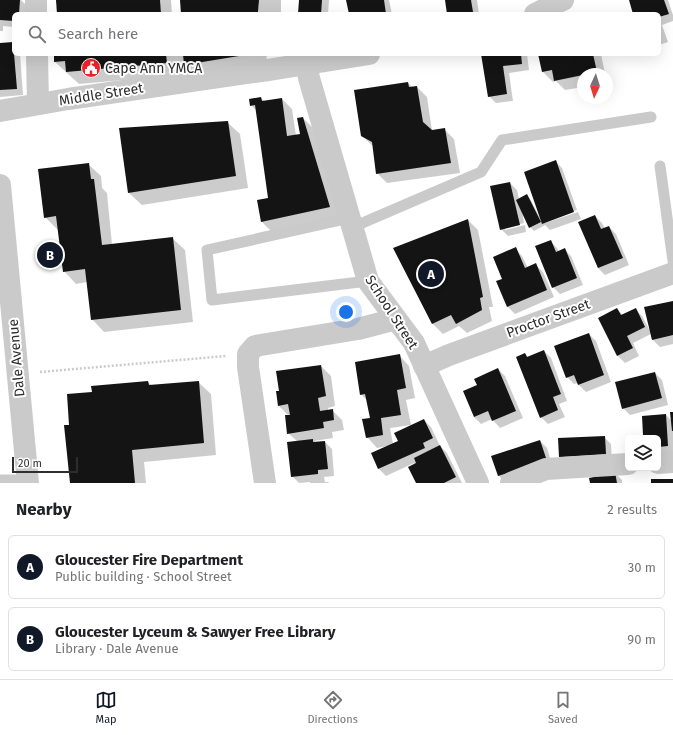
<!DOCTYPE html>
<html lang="en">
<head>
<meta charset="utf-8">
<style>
  :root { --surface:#fff; --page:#f6f6f6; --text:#202124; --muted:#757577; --line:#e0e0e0; --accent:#111827 }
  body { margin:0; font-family:"Fira Sans",sans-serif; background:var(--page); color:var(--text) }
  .controls { position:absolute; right:12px; bottom:12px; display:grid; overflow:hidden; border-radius:6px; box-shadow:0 4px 16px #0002 }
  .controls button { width:36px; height:36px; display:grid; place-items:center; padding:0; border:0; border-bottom:1px solid var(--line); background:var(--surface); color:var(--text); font:20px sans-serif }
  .compass { position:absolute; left:577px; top:68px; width:36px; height:36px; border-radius:50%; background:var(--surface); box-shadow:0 4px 16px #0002; rotate:184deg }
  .scale { position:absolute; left:12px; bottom:10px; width:66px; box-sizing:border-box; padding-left:4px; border:2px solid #2d2d2d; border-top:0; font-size:11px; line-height:14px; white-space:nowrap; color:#2d2d2d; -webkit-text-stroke:3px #fff; paint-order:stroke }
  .you { position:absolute; left:346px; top:312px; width:14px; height:14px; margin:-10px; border:3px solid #fff; border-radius:50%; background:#1a73e8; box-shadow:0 0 0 6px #1a73e833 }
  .badge { display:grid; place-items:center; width:26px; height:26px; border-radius:50%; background:var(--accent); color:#fff; font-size:13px; font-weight:700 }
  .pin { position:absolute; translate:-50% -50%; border:2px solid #fff; box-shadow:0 1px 4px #0006 }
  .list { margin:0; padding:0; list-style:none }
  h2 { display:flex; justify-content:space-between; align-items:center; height:52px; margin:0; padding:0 16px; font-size:17px }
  h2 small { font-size:13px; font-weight:400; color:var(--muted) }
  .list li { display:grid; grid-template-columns:26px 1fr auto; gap:12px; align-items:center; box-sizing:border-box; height:64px; margin:0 8px 8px; padding:0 8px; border:1px solid var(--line); border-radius:6px }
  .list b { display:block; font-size:15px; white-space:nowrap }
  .list p { margin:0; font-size:13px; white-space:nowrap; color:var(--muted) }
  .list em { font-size:13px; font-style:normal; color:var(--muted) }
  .icon { flex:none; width:22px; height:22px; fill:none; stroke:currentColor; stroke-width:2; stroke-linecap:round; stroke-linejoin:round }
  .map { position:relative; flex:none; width:673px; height:483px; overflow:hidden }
  .search { position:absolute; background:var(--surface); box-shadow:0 4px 16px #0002; left:12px; right:12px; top:12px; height:44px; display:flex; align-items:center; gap:10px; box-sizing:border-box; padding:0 14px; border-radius:6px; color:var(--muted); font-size:15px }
  .sheet { height:196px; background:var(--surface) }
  nav { display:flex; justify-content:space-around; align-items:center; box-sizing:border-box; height:56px; border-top:1px solid var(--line); background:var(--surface); font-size:11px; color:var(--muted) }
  nav a { display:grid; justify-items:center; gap:2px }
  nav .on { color:var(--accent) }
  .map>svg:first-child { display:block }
  .shadow { fill:#0003 }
  .building { fill:#141414 }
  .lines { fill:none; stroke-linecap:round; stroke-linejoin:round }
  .path { stroke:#cacaca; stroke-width:2.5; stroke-dasharray:2 2; stroke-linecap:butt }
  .service { stroke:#cacaca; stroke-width:11 }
  .minor { stroke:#cacaca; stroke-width:22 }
  .labels { text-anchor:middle; stroke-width:4; stroke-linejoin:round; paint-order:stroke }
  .poi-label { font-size:14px; fill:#2d2d2d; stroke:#fff; text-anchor:start }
  .street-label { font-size:14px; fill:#2d2d2d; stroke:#fff }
</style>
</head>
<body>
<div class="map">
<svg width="673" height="483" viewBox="0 0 673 483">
  <rect width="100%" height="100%" fill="#fff"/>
  <g class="shadow">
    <polygon points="0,0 21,0 27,6 26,14 14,14 14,27 3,26 3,31 0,31"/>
    <polygon points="57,0 171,0 172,14 58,14"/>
    <polygon points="305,0 329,0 328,14 299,14"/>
    <polygon points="347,0 389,0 392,14 350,14"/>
    <polygon points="446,0 477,0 479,14 448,14"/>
    <polygon points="630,0 668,0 673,15 673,21 662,25 668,42 659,45 659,14 634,14"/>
    <polygon points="13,43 14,45 14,54 20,54 23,95 0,97 0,44"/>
    <polygon points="55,54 267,54 266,63 195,75 185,64 178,65 179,75 79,84 55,62"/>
    <polygon points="482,54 527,54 529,70 509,73 513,101 496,103 489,96"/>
    <polygon points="539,54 601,54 605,74 583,74 583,87 565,90 556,81 553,82 543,72"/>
    <polygon points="408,83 412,87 417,87 427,97 432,131 444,129 454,139 460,173 387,183 377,173 374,147 362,136"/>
    <polygon points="261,98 265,102 282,99 292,109 296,136 301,135 303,118 313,128 340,217 272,232 262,222 258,201 269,199 257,111 251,105"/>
    <polygon points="227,122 240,134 248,188 142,205 129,193"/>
    <polygon points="555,161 562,168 577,210 545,221 545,223 578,212 581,219 550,230 545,225 534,231 530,227 522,211 524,223 505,228 505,230 525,225 526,232 508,236 501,229 510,183 517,190 519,199 527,195 530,199 539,216 540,216"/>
    <polygon points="88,164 101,176 102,188 107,193 112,245 172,238 185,250 193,322 104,332 92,319 87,282 76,284 64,271 59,230 58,230 45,217"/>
    <polygon points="595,216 602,223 605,229 609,227 616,234 629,265 605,275 598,268 579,223"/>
    <polygon points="468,220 478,230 493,307 489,307 492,321 467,333 459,326 443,334 433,324 394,249"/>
    <polygon points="550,241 557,248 559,252 564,249 571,256 583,285 560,294 553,287"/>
    <polygon points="515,249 522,256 528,268 536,265 543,272 554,297 515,314 508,307 497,282 504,279"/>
    <polygon points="673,302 673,344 660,347 653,340 651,334 633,343 639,356 625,363 618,356 599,318 617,309 623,315 635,309 642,316 650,331"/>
    <polygon points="589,334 596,341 611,382 586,392 579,385 578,383 574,384 567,377"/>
    <polygon points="544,351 551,358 567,401 559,404 565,417 548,424 541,417 525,354 528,357"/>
    <polygon points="399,355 409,366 415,398 406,400 411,425 390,428 393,444 399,441 424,420 431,427 440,446 447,453 462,483 417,483 414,463 386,476 379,469 372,454 388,446 377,448 367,437 371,419 367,400 361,394"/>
    <polygon points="321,366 331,376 335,406 328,408 328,411 332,410 342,420 344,430 332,432 333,438 314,441 316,443 325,442 332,449 334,476 324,477 325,482 328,482 329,483 310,483 310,482 299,483 292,476 297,441 288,433 289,416 278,405 280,392"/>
    <polygon points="498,369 505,376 523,418 500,428 492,419 481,424 474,417 478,386"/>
    <polygon points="655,373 662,380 668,405 630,415 623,408"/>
    <polygon points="148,382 152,386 198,382 211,394 216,455 144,462 146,483 71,483 71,425 93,393"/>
    <polygon points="673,413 673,453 658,454 658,438 648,438 644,435 666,415 672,421"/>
    <polygon points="604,437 611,444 612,461 567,464 560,457"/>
    <polygon points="540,441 547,448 553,468 506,483 499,476 493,456"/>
    <polygon points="615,473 622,480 622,483 591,483"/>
  </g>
  <g class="building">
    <polygon points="0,0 20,0 19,14 14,14 14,21 0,20"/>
    <polygon points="56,0 160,0 161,14 57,14"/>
    <polygon points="180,0 259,0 258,14 181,14"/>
    <polygon points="299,0 322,0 321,14 298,14"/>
    <polygon points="346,0 384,0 386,14 349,14"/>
    <polygon points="445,0 471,0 473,12 457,14 447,14"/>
    <polygon points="629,0 664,0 669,14 659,17 659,14 633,14"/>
    <polygon points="13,42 17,89 0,90 0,43"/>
    <polygon points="54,54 166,54 167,63 66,72 65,61 54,62"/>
    <polygon points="183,54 245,54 245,55 184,65"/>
    <polygon points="481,54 521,54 522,64 503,66 507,94 488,97"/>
    <polygon points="538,54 593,54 597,72 583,74 583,75 554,81 552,70 542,72"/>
    <polygon points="408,82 409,87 417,86 423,122 432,130 445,128 451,163 376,174 372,142 361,136 354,90"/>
    <polygon points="261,97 262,101 282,98 287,136 300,134 297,118 303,117 330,207 261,222 257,200 268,198 255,105 250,106 249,99"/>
    <polygon points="228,121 236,176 128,193 119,128"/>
    <polygon points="556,160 574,212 542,224 524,172"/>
    <polygon points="89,163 91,179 94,179 102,245 173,237 181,310 91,320 85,269 63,272 56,216 44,218 38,169"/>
    <polygon points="510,182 520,225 500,230 490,186"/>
    <polygon points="527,194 541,222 529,228 516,200"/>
    <polygon points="595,215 601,229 609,226 623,258 598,268 578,222"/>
    <polygon points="468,219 483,297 480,298 482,310 456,324 451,315 432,324 393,248"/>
    <polygon points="551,240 556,252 565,248 577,278 552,288 535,246"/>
    <polygon points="516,247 525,268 536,263 547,290 507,307 496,281 502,279 493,257"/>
    <polygon points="673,301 673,335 652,340 644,307"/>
    <polygon points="617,308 621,315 636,308 645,327 627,336 633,348 617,356 598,318"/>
    <polygon points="589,333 604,375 578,385 574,375 566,378 554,346"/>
    <polygon points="544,350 561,394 553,397 558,410 540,418 516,357 525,353 527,357"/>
    <polygon points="400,354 406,388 397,390 401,415 381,418 383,435 366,438 362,419 370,418 365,394 360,395 355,362"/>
    <polygon points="321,365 326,396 318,398 320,411 333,409 334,420 323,422 324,428 287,434 285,415 290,415 288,404 278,406 276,391 279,391 276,371"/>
    <polygon points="498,368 516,411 492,421 488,411 474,417 463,391 477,385 474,379"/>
    <polygon points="655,372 662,398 622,409 615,382"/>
    <polygon points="148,381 149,385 199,381 204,443 132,450 135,483 70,483 64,425 69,425 67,394 92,392 91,386"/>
    <polygon points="670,412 673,412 673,431 672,431"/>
    <polygon points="666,414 668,446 658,447 658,438 648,438 647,435 643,435 642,416"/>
    <polygon points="424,419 433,438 423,443 425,448 378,469 371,453 398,441 394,433"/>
    <polygon points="605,436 606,454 559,457 558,438"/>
    <polygon points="313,439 313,442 325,441 328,469 318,470 318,474 291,477 287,442"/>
    <polygon points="540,440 547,461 498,476 491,456"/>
    <polygon points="440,445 456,477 444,483 416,483 408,467 416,463 414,458"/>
    <polygon points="615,472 617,483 590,483 589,478"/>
    <rect x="651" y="479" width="22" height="4"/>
  </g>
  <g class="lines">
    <polyline class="path" points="40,372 226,356"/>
    <g class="service">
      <polyline points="660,166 673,261"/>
      <polyline points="350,218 207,250 212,300 368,281"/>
      <polyline points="353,227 481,172 502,140 651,117"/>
      <polyline points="0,480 28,480"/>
    </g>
    <g class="minor">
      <polyline points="36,14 36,0"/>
      <polyline points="270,14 270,0"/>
      <polyline points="535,14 563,0"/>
      <polyline points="37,54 38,104"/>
      <polyline points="306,64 309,78 368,281 414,343 478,483"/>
      <polyline points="0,111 68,99 268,70 369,54"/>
      <polyline points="0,185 28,483"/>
      <polyline points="424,366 449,355 673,273"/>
      <polyline points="658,463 673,462"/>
      <polyline points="265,483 248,367 248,354 255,346 358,329 396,319"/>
      <polyline points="511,483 546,469 628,464"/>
    </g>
  </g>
  <defs>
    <g id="civic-disc" transform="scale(1)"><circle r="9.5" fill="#f1232a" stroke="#fff"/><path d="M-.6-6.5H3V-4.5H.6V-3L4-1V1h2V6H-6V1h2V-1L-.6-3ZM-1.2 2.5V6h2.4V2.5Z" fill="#fff"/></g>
  </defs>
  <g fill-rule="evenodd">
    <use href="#civic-disc" x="91" y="68"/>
  </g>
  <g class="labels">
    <g class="poi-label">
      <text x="105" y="73">Cape Ann YMCA</text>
    </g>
    <g class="street-label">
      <text transform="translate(101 94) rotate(-9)" y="5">Middle Street</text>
      <text transform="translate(392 312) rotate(57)" y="5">School Street</text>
      <text transform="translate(548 318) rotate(-20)" y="5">Proctor Street</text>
      <text transform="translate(16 358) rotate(-95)" y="5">Dale Avenue</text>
    </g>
  </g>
</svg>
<div class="controls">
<button><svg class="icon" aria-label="layers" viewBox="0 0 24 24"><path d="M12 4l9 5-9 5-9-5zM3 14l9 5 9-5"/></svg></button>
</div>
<svg class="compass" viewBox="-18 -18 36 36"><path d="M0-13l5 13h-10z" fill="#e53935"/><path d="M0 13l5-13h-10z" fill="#757577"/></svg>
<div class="scale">20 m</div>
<div class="you"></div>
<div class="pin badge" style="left:431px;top:274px">A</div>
<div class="pin badge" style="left:50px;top:255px">B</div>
<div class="search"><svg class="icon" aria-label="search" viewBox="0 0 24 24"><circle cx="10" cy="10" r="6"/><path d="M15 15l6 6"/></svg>Search here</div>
</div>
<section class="sheet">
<h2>Nearby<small>2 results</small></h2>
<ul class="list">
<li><span class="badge">A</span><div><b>Gloucester Fire Department</b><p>Public building · School Street</p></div><em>30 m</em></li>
<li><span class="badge">B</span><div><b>Gloucester Lyceum &amp; Sawyer Free Library</b><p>Library · Dale Avenue</p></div><em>90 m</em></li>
</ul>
</section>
<nav>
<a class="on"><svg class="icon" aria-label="map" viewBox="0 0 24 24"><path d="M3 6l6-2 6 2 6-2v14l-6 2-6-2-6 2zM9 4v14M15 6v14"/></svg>Map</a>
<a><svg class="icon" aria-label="directions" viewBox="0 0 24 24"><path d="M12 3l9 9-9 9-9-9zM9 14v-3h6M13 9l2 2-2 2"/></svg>Directions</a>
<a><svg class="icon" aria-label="saved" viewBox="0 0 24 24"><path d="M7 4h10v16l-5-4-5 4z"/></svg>Saved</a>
</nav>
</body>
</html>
